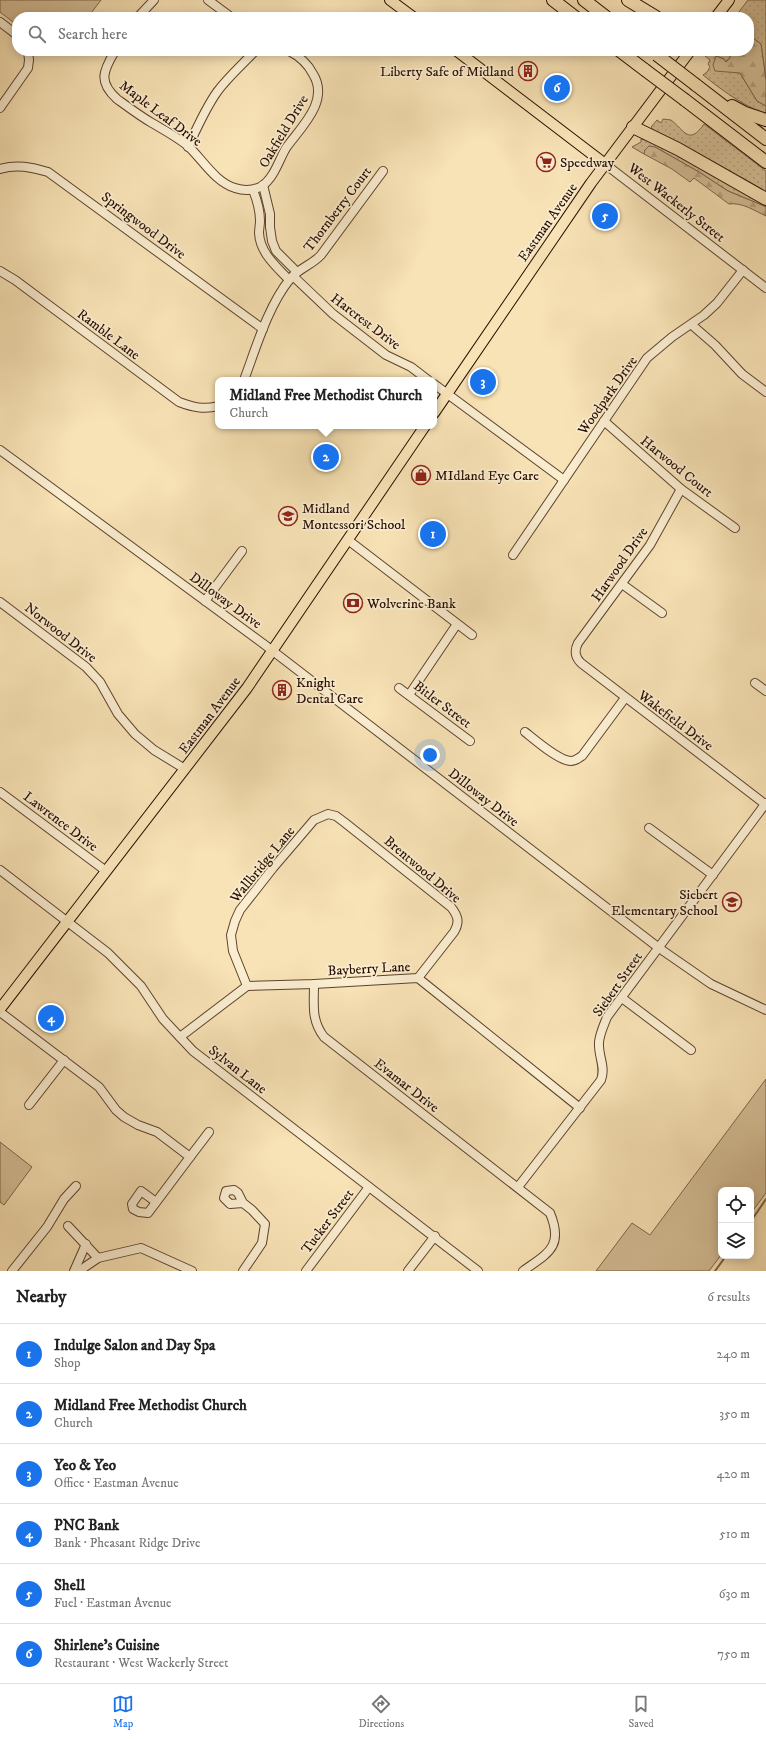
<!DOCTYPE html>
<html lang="en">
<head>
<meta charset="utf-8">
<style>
  :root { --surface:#fff; --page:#f6f6f6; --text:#222; --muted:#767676; --line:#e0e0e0; --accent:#1a73e8 }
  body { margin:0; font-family:"IM FELL DW Pica",serif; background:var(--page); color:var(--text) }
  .controls { position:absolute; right:12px; bottom:12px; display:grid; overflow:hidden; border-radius:8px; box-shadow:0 2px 10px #0003 }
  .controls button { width:36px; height:36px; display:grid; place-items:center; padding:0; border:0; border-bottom:1px solid var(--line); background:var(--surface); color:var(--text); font:20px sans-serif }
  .you { position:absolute; left:430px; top:755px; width:14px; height:14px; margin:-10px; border:3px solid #fff; border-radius:50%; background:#1a73e8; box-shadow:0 0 0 6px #1a73e833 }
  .badge { display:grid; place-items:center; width:26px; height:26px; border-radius:50%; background:var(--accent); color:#fff; font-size:13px; font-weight:700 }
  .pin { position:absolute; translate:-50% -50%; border:2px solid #fff; box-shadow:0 1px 4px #0006 }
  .popup { position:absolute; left:215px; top:377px; width:222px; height:52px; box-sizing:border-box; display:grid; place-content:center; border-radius:8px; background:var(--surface); filter:drop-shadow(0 1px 3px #0005); font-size:13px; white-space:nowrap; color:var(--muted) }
  .popup b { font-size:15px; color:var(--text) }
  .popup::after { content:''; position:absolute; left:50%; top:100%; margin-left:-8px; border:8px solid transparent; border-top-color:var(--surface) }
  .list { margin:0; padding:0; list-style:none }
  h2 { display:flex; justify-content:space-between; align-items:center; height:52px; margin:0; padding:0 16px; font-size:17px }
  h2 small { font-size:13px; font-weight:400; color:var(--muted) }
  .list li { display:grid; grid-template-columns:26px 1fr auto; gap:12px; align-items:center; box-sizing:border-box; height:60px; padding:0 16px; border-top:1px solid var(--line) }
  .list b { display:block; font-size:15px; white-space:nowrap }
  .list p { margin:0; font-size:13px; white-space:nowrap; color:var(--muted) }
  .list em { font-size:13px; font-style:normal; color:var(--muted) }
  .icon { flex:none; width:22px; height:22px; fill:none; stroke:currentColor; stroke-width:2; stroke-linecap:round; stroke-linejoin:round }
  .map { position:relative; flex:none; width:766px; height:1271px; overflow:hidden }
  .search { position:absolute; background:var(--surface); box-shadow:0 2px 10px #0003; left:12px; right:12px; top:12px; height:44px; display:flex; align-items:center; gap:10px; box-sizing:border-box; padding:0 14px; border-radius:16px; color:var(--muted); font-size:15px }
  .sheet { height:412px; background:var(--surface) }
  nav { display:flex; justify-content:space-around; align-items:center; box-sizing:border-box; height:56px; border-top:1px solid var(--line); background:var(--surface); font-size:11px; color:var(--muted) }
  nav a { display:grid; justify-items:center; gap:2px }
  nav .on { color:var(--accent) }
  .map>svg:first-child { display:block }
  .grass { fill:url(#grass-dots); stroke:#7f664c }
  .forest { fill:url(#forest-firs); stroke:#7f664c }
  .park { fill:#d5bf97; stroke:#7f664c }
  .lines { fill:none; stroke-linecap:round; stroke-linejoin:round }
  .stream { stroke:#7b6348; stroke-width:2 }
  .minor-casing { stroke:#5d432e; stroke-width:10 }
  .major-casing { stroke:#290e00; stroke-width:12 }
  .highway-casing { stroke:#290e00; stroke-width:14 }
  .minor { stroke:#faedd0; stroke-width:8 }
  .major { stroke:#f8e3b6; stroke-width:10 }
  .highway { stroke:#f8e3b6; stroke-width:12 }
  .highway-bridge-casing { stroke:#290e00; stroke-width:14; stroke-linecap:butt }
  .highway-bridge { stroke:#f8e3b6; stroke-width:12 }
  .labels { text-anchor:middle; stroke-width:3.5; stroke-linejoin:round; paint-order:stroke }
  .poi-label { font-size:14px; fill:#290e00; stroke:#faedd0; text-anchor:start }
  .street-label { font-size:14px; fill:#290e00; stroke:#faedd0 }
</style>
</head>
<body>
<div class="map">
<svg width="766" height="1271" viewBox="0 0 766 1271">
  <defs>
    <pattern id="grass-dots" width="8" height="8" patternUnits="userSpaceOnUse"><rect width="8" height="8" fill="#d5bf97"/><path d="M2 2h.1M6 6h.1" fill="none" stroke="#b7a380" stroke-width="1.8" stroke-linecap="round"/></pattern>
    <pattern id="forest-firs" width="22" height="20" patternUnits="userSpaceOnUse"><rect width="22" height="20" fill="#d5bf97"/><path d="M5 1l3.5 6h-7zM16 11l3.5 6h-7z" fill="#b7a380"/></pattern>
  </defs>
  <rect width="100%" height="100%" fill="#f8e3b6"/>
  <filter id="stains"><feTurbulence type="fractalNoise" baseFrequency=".005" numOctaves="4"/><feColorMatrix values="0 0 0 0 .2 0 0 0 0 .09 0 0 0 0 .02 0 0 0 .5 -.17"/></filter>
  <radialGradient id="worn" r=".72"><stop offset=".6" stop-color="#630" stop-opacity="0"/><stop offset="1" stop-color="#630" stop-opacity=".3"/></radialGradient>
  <g class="grass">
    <polygon points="748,0 766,0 766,80 761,44 749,35 749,17 735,17"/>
    <path d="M 709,51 L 731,51 L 730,58 L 725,62 L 724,59 L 716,56 L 733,71 L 740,73 L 757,101 L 766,106 L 766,114 C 742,105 723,91 703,75 L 707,72 L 710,67 L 708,64 L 710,60 L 705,56 Z"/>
    <path d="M 663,119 L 671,120 C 684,130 689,146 704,124 L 766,171 L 766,194 L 654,131 L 651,127 L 657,120 L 661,123 Z"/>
    <polygon points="641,139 652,141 766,204 766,207 728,191 699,172 655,147 645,150 644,154 632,147 641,142"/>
  </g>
  <g class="forest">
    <polygon points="749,35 761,44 766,80 766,106 757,101 740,73 715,71 713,65 716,56 724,59 726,62 730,58 731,51 749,51"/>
    <path d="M 649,146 L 655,147 L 699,172 L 728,191 L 764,206 L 766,207 L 766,216 C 755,211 742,202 729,204 L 694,178 L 690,182 L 672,169 L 644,154 L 645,150 Z"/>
  </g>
  <g class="park">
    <polygon points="0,0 101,0 88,17 17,17 17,25 0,12"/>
    <polygon points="766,1079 766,1193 751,1213 751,1190 721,1190 721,1255 709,1271 596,1271 632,1223 650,1235"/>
    <polygon points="0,1142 32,1167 4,1205 0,1202"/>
  </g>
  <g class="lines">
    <g class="stream">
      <polyline points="751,1221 766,1199"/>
      <polyline points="715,1271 726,1256"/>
    </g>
    <g class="minor-casing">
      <g id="minor">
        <polyline points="208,0 231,17"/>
        <polyline points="138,17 154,0"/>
        <polyline points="0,22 17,35"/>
        <path d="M 115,51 C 103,71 98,82 117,99 C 128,107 140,116 152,123 C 164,130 177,137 188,146 C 203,160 215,182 235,188 C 244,191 253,191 262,186 C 274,178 279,160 286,148 C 301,127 330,101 313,74 C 308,64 299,56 289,51"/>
        <polyline points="0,108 28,68 29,60 28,51"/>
        <path d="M 188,147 C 197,128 205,109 217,92 C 228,77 242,65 255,51"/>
        <polyline points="605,164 766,288"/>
        <path d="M 0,169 C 17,164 31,167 48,172 L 263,329"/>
        <polyline points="263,185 270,214 270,227 272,241 276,251 297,272"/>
        <path d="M 253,190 C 257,200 260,210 260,221 C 260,225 259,229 259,233 C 260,253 276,266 289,280"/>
        <path d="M 0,271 L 15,280 L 179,402 C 192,407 204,410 218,406"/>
        <polyline points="293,276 333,314 386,355 411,367 428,380"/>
        <polyline points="692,325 715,345 742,374 766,392"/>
        <path d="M 244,380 C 256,348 268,306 290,279 C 299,268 312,265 321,255 L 383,171"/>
        <polyline points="434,384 564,480"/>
        <polyline points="604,421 681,489 735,528"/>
        <polyline points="0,450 265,645 659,948 711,984 766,1010"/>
        <path d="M 681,489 L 650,545 L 578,643 C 574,651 575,657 581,663 L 765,804"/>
        <polyline points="348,540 472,635"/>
        <polyline points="513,555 647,358 672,337 704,315 717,303 743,270"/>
        <polyline points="622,584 662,613"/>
        <polyline points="205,601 242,551"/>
        <polyline points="0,602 86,667 100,682 118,714 135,734 154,750 185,769"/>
        <polyline points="755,683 766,691"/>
        <polyline points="399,688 470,741"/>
        <polyline points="409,695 457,624"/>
        <path d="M 525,732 C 535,740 559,761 571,761 C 576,761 578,758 582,756 L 625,698"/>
        <polyline points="0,792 106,871"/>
        <polyline points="649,828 713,875"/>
        <polyline points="0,870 108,953 141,986 163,1019 193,1051 478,1271"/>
        <path d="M 314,984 C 314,1005 311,1020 324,1037 L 550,1213 C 564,1247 548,1253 523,1271"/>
        <path d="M 247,986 L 233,951 L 231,935 L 235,921 L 240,910 L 273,868 L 314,820 L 328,814 L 336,816 L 344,822 L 451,907 C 458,916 460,922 454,932 L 418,978"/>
        <polyline points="622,998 691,1050"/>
        <polyline points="0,1012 99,1087 116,1110 124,1117 138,1125 157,1132 190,1157 148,1213 139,1212 133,1209 132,1204 141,1191 156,1202"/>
        <polyline points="180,1037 247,986 314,984 418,978 580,1108"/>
        <polyline points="29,1105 64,1060"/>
        <polyline points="190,1157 209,1132"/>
        <path d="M 518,1187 L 601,1080 C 606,1067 598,1056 599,1042 C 600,1033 604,1025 607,1017 L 766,803"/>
        <polyline points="243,1203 230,1204 224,1198 226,1191 234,1190 238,1193 243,1203 252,1210 265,1224 262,1243 243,1271"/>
        <polyline points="68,1226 98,1258"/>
        <polyline points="12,1271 47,1227 64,1199 76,1186"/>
        <polyline points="74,1271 86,1244"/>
        <polyline points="79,1271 98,1258 141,1248 192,1271"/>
        <polyline points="306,1271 369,1187"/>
        <polyline points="408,1271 435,1236"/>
      </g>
    </g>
    <g class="major-casing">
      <g id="major">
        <polyline points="390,0 413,17"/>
        <polyline points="716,17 729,0"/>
        <polyline points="457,51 605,164"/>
        <polyline points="434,413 591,183 690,51"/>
        <polyline points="0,1009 247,688 425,426"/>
      </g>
    </g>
    <g class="highway-casing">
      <g id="highway">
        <polyline points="553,0 575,17"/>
        <polyline points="584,0 606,17"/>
        <polyline points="628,0 656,17"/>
        <polyline points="620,51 645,70"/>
        <polyline points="696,85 766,139"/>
        <polyline points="685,100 766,162"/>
        <polyline points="732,106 745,113 766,120"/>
        <polyline points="633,127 678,149 766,199"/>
      </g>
    </g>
    <use href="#minor" class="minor"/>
    <use href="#major" class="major"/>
    <use href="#highway" class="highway"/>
    <g class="highway-bridge-casing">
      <g id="highway-bridge">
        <polyline points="657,55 696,85"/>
        <polyline points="645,70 685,100"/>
      </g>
    </g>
    <use href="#highway-bridge" class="highway-bridge"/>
  </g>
  <defs>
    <g id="building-ring" transform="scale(1)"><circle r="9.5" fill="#faedd0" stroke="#8f2418" stroke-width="1.5"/><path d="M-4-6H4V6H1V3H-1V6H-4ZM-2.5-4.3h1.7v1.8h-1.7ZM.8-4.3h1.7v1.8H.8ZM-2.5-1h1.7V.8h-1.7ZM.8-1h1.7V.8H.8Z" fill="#8f2418"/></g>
    <g id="supermarket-ring" transform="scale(1)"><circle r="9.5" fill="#faedd0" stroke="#8f2418" stroke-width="1.5"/><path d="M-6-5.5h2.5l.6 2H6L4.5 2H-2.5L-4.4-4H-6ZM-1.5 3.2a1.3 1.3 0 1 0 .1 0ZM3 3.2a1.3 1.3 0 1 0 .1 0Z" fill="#8f2418"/></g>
    <g id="shop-ring" transform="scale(1)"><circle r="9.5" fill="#faedd0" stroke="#8f2418" stroke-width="1.5"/><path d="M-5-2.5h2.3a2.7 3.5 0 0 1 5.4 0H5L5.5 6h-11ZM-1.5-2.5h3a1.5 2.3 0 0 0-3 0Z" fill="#8f2418"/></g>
    <g id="school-ring" transform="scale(1)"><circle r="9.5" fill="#faedd0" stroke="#8f2418" stroke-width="1.5"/><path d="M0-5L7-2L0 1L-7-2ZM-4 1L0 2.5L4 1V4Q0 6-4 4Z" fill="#8f2418"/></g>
    <g id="bank-ring" transform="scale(1)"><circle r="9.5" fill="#faedd0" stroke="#8f2418" stroke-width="1.5"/><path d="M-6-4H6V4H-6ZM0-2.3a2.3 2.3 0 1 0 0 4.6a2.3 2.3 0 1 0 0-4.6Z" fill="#8f2418"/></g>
  </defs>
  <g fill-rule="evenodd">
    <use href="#building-ring" x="528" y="71"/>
    <use href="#supermarket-ring" x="546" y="162"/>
    <use href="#shop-ring" x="421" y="475"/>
    <use href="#school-ring" x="288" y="516"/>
    <use href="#bank-ring" x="353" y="603"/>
    <use href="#building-ring" x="282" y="690"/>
    <use href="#school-ring" x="732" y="902"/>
  </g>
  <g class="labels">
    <g class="poi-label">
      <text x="514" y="76" text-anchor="end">Liberty Safe of Midland</text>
      <text x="560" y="167">Speedway</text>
      <text x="435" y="480">MIdland Eye Care</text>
      <text x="302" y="513">Midland<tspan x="302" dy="16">Montessori School</tspan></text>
      <text x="367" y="608">Wolverine Bank</text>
      <text x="296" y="687">Knight<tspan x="296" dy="16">Dental Care</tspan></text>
      <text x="718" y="899" text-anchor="end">Siebert<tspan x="718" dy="16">Elementary School</tspan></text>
    </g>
    <g class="street-label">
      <text transform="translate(161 113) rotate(37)" y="5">Maple Leaf Drive</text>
      <text transform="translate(283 131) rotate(-59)" y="5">Oakfield Drive</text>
      <text transform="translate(677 202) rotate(38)" y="5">West Wackerly Street</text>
      <text transform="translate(337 209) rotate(-53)" y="5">Thornberry Court</text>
      <text transform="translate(547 222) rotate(-55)" y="5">Eastman Avenue</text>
      <text transform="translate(144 225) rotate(37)" y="5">Springwood Drive</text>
      <text transform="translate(366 321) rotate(37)" y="5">Harcrest Drive</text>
      <text transform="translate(109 334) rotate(37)" y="5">Ramble Lane</text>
      <text transform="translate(607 395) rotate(-55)" y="5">Woodpark Drive</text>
      <text transform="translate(677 466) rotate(39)" y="5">Harwood Court</text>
      <text transform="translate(619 564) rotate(-55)" y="5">Harwood Drive</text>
      <text transform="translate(226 600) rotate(36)" y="5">Dilloway Drive</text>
      <text transform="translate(61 632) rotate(38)" y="5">Norwood Drive</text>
      <text transform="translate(443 704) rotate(37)" y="5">Bitler Street</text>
      <text transform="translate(209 715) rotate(-53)" y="5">Eastman Avenue</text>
      <text transform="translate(676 720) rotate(37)" y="5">Wakefield Drive</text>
      <text transform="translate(484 797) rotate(38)" y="5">Dilloway Drive</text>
      <text transform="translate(61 821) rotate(37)" y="5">Lawrence Drive</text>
      <text transform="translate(262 864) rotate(-51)" y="5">Wallbridge Lane</text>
      <text transform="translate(423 869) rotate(40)" y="5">Brentwood Drive</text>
      <text transform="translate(369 968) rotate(-3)" y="5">Bayberry Lane</text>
      <text transform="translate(617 984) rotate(-55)" y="5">Siebert Street</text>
      <text transform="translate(238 1069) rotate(38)" y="5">Sylvan Lane</text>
      <text transform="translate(407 1085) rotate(38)" y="5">Evamar Drive</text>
      <text transform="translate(327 1221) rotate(-53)" y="5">Tucker Street</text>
    </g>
  </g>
  <rect width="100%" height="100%" filter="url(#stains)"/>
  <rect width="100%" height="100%" fill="url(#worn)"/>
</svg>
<div class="controls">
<button><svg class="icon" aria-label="locate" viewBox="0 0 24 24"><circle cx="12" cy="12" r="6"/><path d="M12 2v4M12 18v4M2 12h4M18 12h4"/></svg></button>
<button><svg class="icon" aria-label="layers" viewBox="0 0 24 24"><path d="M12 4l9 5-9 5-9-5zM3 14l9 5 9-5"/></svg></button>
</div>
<div class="you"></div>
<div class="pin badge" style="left:433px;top:534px">1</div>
<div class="pin badge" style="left:326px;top:457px">2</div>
<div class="popup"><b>Midland Free Methodist Church</b>Church</div>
<div class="pin badge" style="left:483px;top:382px">3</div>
<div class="pin badge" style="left:51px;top:1018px">4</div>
<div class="pin badge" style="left:605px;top:216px">5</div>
<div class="pin badge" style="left:557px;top:88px">6</div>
<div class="search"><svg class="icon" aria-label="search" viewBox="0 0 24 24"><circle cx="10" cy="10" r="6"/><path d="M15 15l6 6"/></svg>Search here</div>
</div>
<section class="sheet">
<h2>Nearby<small>6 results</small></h2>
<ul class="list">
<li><span class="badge">1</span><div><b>Indulge Salon and Day Spa</b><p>Shop</p></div><em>240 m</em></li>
<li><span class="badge">2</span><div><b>Midland Free Methodist Church</b><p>Church</p></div><em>350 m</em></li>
<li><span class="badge">3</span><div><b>Yeo &amp; Yeo</b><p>Office · Eastman Avenue</p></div><em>420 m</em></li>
<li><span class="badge">4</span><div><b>PNC Bank</b><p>Bank · Pheasant Ridge Drive</p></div><em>510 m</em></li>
<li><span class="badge">5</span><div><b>Shell</b><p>Fuel · Eastman Avenue</p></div><em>630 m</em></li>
<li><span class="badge">6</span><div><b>Shirlene's Cuisine</b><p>Restaurant · West Wackerly Street</p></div><em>750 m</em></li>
</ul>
</section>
<nav>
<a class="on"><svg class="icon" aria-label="map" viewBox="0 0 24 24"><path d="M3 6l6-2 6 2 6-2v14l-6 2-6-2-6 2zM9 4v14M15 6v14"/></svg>Map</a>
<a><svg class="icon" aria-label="directions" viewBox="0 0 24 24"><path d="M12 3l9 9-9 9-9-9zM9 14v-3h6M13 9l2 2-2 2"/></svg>Directions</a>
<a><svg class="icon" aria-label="saved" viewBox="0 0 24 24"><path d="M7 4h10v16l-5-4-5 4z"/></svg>Saved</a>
</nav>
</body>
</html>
